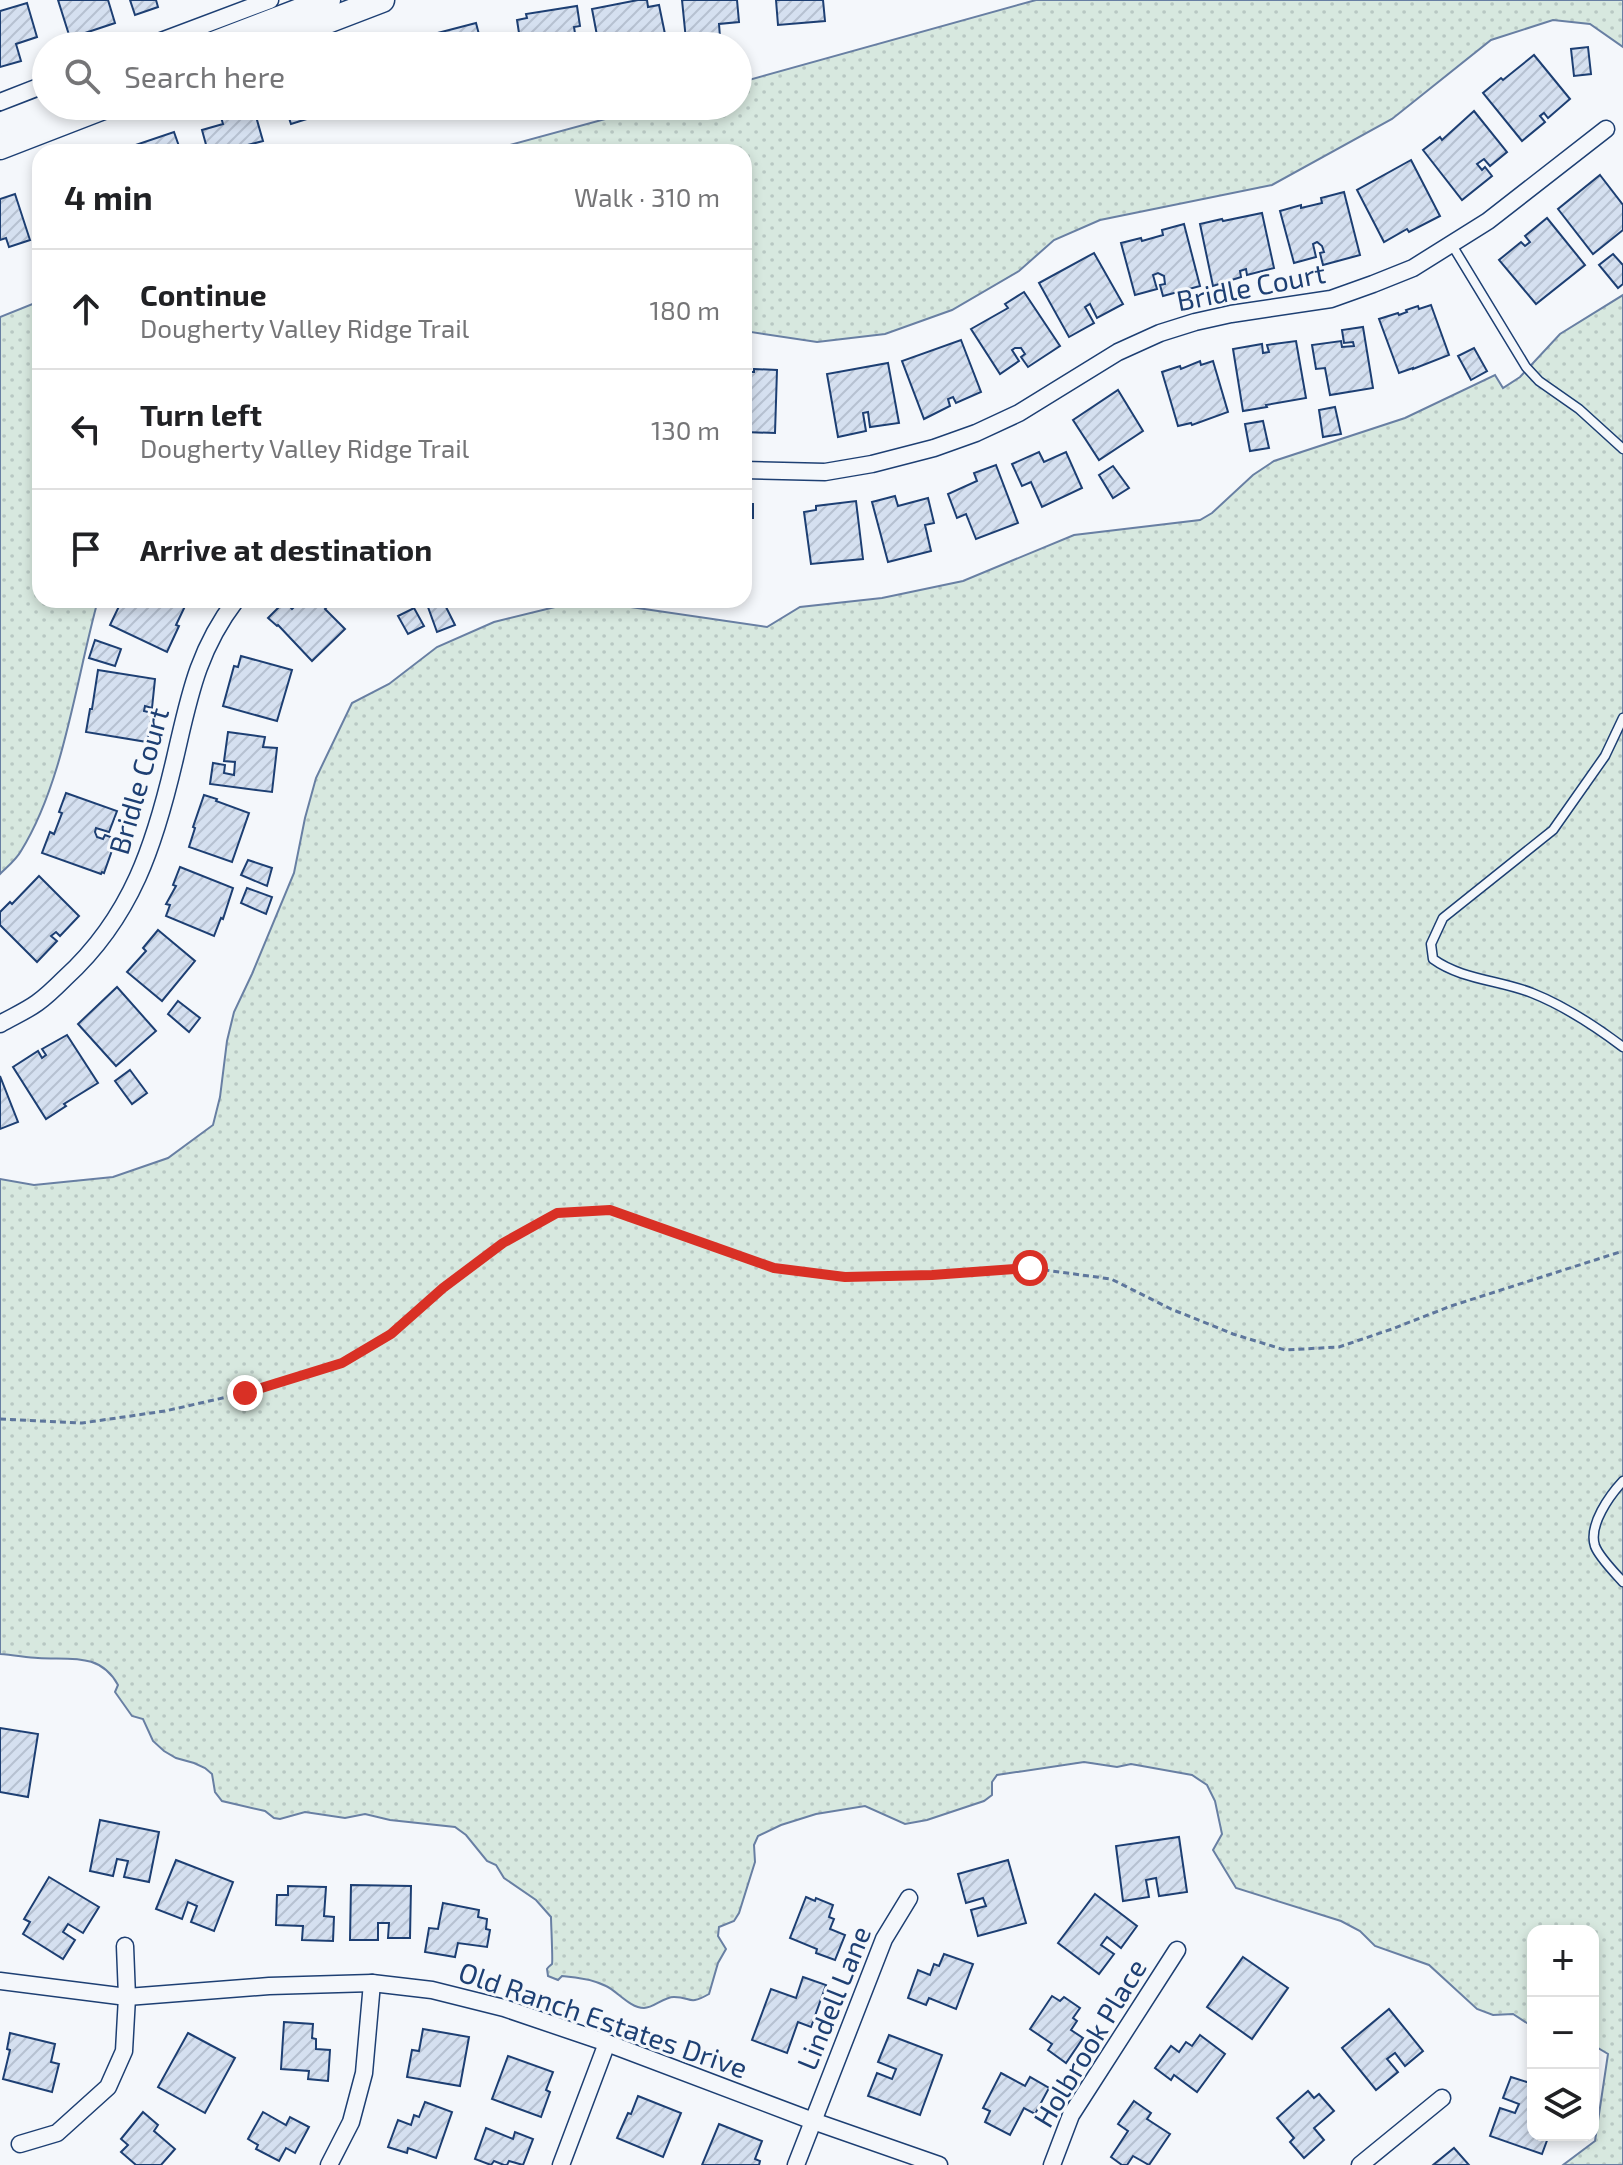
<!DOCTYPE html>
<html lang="en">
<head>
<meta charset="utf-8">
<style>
  :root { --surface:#fff; --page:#f6f6f6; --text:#202124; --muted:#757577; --line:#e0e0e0 }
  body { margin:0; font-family:"Exo 2",sans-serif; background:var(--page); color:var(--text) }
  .controls { position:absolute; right:24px; bottom:24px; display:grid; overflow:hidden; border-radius:16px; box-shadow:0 4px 12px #0003 }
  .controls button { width:72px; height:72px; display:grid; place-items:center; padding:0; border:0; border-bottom:2px solid var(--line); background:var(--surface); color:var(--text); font:40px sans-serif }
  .stop { position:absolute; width:24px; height:24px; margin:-18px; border:6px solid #d93025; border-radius:50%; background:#fff }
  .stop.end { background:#d93025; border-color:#fff; box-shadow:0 2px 8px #0008 }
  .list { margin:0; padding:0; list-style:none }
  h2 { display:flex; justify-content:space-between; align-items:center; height:104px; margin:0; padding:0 32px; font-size:34px }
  h2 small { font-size:26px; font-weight:400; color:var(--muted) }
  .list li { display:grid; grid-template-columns:52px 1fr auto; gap:24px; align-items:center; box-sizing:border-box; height:120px; padding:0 32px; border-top:2px solid var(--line) }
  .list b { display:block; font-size:30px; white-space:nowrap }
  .list p { margin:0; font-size:26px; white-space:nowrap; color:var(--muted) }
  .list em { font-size:26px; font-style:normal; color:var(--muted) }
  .icon { flex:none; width:44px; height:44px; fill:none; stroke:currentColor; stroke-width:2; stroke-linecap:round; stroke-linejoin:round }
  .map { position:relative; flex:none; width:1623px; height:2165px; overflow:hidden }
  .search { position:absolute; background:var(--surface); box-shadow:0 4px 12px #0003; left:32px; top:32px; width:720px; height:88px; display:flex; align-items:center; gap:20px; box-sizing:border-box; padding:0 28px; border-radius:44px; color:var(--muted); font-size:30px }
  .panel { position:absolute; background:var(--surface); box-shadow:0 4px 12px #0003; left:32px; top:144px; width:720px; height:464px; border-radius:24px }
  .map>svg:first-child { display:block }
  .grass { fill:url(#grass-dots); stroke:#687fa3; stroke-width:2 }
  .building { fill:url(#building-hatch); stroke:#1d3f73; stroke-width:2 }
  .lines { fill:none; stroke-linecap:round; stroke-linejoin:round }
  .lane-casing { stroke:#1d3f73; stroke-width:11 }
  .street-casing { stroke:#1d3f73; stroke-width:19 }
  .secondary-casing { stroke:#1d3f73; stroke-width:27 }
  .path { stroke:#5e769c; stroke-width:3; stroke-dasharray:6 4; stroke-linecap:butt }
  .lane { stroke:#f4f7fb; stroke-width:8 }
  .street { stroke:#f4f7fb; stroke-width:16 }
  .secondary { stroke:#f4f7fb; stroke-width:24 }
  .route { stroke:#d93025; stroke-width:10 }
  .labels { text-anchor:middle; stroke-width:6; stroke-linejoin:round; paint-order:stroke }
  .street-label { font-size:28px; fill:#1d3f73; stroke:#f4f7fb }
</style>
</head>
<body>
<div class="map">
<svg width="1623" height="2165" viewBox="0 0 1623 2165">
  <defs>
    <pattern id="grass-dots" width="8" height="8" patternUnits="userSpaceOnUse" patternTransform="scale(2)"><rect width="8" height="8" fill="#d7e8df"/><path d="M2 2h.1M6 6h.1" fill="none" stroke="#b8c8c3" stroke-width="1.8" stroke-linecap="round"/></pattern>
    <pattern id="building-hatch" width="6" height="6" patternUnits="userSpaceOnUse" patternTransform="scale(2)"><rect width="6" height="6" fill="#d5e0f0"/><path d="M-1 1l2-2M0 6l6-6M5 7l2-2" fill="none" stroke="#b6c1d1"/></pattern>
  </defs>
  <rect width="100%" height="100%" fill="#f4f7fb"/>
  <g class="grass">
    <polygon points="1036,0 1623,0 1623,47 1590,24 1553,20 1491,40 1392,119 1272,185 1100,220 1054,240 1019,271 952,310 885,334 817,342 744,331 744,152 484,152 653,106 738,106 738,83"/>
    <path d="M 1623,295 L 1623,2165 L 1563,2165 L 1595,2141 L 1608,2054 L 1593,2045 L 1593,1931 L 1533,1931 L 1533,2027 L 1513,2014 L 1493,2015 L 1477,2009 L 1429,1965 L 1375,1946 L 1360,1931 L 1341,1921 L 1236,1888 L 1213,1850 L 1222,1834 L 1215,1801 L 1207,1785 L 1192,1775 L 1131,1764 L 1117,1767 L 1084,1762 L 997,1775 L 992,1782 L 992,1795 L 984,1801 L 927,1820 L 905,1824 L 865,1806 L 816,1814 L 781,1825 L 758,1836 L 754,1845 L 755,1862 L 739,1913 L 734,1921 L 719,1927 L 718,1936 L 726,1949 L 718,1963 L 709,1994 C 688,2006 692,1997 674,1997 C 663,1997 654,2008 644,2008 C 630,2008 617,1991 606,1986 C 594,1980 575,1977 562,1976 L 558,1980 L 548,1976 L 547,1969 C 548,1967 550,1966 552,1964 C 553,1961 551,1924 551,1917 L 536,1900 L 504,1878 L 496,1865 L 487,1861 L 466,1835 L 455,1827 L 390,1820 L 365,1814 L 345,1818 L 305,1812 L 280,1819 L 274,1818 L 265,1811 L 222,1801 L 215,1792 L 212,1774 L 205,1768 L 194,1763 L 176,1758 L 164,1751 L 153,1741 L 143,1719 L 132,1716 L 115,1692 L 118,1685 C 100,1652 70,1660 38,1658 C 26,1657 13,1655 0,1654 L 0,1179 L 34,1185 L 113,1177 L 168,1158 L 213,1125 L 220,1097 L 227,1041 L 234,1012 L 252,974 L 294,873 L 305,818 L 316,778 L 352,703 L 389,684 L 437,647 L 494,622 L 555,607 L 617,605 L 767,627 L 800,607 L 882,598 L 963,581 L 1074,535 L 1200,520 L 1212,513 L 1253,475 L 1274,461 L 1405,418 L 1495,375 L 1503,388 L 1520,377 L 1560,334 Z"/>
    <path d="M 40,301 L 40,600 L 98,600 C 76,679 64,782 21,851 C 16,860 7,867 0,874 L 0,317 Z"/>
  </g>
  <g class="building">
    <polygon points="58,0 108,0 115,23 70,38"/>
    <polygon points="130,0 156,0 158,7 135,15"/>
    <polygon points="638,0 647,0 648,7 659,5 665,34 599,46 592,9"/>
    <polygon points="682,0 737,0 739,22 719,24 720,37 686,40"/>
    <polygon points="776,0 823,0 825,21 778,25"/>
    <polygon points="27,3 37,37 16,44 21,61 0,67 0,11"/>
    <polygon points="577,6 580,26 574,27 577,46 521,46 517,20 527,18 526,14"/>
    <polygon points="476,23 482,46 428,46 426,36"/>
    <polygon points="1588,47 1591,74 1574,76 1571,49"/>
    <polygon points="1534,55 1570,99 1548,118 1544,113 1540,116 1545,122 1522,141 1483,93 1501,78 1503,80"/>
    <polygon points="233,106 253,106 263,141 240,147 242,152 208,152 202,130 223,124 219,110"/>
    <polygon points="285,106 345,106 345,107 291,124"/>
    <polygon points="1474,111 1507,152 1490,166 1484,159 1477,164 1482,170 1485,167 1492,176 1462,200 1423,150 1440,137 1442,140"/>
    <polygon points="174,132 181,152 115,152"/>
    <polygon points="1411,160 1440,216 1409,232 1407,229 1384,242 1357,190"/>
    <polygon points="1600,175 1623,205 1623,230 1593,254 1558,209"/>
    <polygon points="1344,192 1360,255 1323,265 1320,253 1324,252 1322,246 1317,242 1313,244 1316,257 1294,263 1280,211 1301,205 1301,208 1322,203 1321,198"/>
    <polygon points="15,194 30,240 9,247 6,238 0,240 0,199"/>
    <polygon points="1262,213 1274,268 1247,275 1246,269 1240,271 1241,277 1213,286 1200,224 1222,219 1223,221"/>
    <polygon points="1547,218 1585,265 1536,304 1499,260 1521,242 1525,246 1530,242 1525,236"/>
    <polygon points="1184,224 1200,286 1163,296 1160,285 1165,284 1164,276 1158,273 1153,275 1157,289 1135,295 1121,243 1141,238 1142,241 1163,235 1162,230"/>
    <polygon points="1094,253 1123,304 1097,318 1090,304 1085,307 1094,323 1069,337 1039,283"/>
    <polygon points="1613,254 1623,265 1623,284 1618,288 1599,265"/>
    <polygon points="1024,292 1060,346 1028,367 1021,357 1025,354 1021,348 1015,348 1012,350 1019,361 1000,374 971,329 1008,308 1005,304"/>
    <polygon points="1431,305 1449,355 1413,369 1413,368 1399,373 1379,319 1398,313 1399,315 1407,312 1406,310 1418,306 1419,309"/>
    <polygon points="1363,327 1373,388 1330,395 1325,368 1316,369 1312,345 1341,341 1342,347 1354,346 1353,342 1344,343 1342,330"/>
    <polygon points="961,340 981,392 956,403 953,397 948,399 950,406 924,419 902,361"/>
    <polygon points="1296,341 1306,398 1266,405 1267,407 1243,411 1233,349 1262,344 1263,353 1269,352 1267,345"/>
    <polygon points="1474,348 1487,371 1471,380 1458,356"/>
    <polygon points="1200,361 1201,365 1213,361 1228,412 1192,425 1191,423 1178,426 1162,372 1180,366 1181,369"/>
    <polygon points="888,363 899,423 870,427 868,412 863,413 866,431 838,437 827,374"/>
    <polygon points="754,369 777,370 775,433 744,432 744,372 754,372"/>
    <polygon points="1118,390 1143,431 1099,460 1073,420"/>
    <polygon points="1335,407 1341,434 1323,437 1319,410"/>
    <polygon points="1263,421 1269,448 1250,451 1245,424"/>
    <polygon points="1039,452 1044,462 1066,452 1082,488 1042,507 1031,482 1022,486 1012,464"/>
    <polygon points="996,465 1018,523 976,539 966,514 957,518 948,494 977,481 974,473"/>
    <polygon points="1113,466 1129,488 1113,498 1099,475"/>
    <polygon points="895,496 898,506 928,498 934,523 925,525 931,551 888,562 872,502"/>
    <polygon points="856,501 863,559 811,564 804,512 816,510 816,506"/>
    <polygon points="744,504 753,504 753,518 750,518 749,553 744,553"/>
    <polygon points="122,600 188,600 176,625 179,626 167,652 110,625"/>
    <polygon points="301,600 328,600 331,603 325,609 345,629 312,661 278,625 277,626 268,618 285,601 292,609"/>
    <polygon points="443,601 455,625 437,632 428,607"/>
    <polygon points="414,608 424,626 408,634 398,616"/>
    <polygon points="95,640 121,649 115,666 89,658"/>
    <polygon points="241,656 292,670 277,721 223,706 234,666 238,667"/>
    <polygon points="98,670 155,679 152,708 145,706 144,711 152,713 147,742 86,732 90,709 92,709"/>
    <polygon points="228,732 265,737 263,747 277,748 272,792 210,784 213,763 225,765 224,773 234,775 235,762 224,761"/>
    <polygon points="66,793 117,811 109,832 96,828 95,832 97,837 103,839 105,835 116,839 104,873 102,872 101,874 42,853 50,832 54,834 62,813 59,812"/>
    <polygon points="204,795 217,799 216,801 249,813 232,862 189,847 195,828 193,827"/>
    <polygon points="248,860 272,868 267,886 241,875"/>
    <polygon points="180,867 233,888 223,919 221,918 214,936 166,916 170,905 166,904 176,886 173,885"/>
    <polygon points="39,876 79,916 60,936 56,932 51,936 57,941 37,962 0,925 0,912 10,902 12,904"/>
    <polygon points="247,888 272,897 266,914 241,903"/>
    <polygon points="158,930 195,961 162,1001 127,972 146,951 143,948"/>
    <polygon points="117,987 156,1031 116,1066 78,1024"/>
    <polygon points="178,1001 200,1018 189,1032 168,1014"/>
    <polygon points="67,1035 98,1083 64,1104 66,1106 46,1119 13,1067 38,1051 42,1058 46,1055 42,1049"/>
    <polygon points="130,1070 147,1093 132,1104 115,1081"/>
    <polygon points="0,1076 18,1122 0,1129"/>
    <polygon points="0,1728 38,1734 28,1797 0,1792"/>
    <polygon points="100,1820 159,1832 149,1882 124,1877 128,1861 117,1859 113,1876 90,1871"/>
    <polygon points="1179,1837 1187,1892 1159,1896 1156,1878 1146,1880 1149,1897 1123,1901 1116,1846"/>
    <polygon points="176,1860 233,1882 214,1931 191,1922 197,1906 188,1902 182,1919 156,1909"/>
    <polygon points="1008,1860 1026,1923 978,1936 971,1910 986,1906 983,1898 966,1903 958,1874"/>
    <polygon points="49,1877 99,1907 83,1933 68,1924 63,1932 75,1940 63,1959 23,1934 30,1922 24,1919"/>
    <polygon points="351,1885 411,1886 410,1938 388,1938 389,1923 378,1923 378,1940 350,1940"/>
    <polygon points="288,1886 326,1887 324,1916 334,1917 333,1941 302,1940 303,1926 276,1925 277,1895 288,1895"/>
    <polygon points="1095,1894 1137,1926 1121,1948 1107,1937 1101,1945 1114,1954 1099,1974 1058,1943"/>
    <polygon points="806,1897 815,1901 816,1898 833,1905 829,1917 834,1919 830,1929 845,1935 835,1960 816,1953 817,1949 790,1938"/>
    <polygon points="443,1903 479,1910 478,1917 487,1919 486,1929 490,1930 487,1947 458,1943 455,1957 425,1952 429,1928 438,1929"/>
    <polygon points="944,1954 973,1964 956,2009 929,1998 926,2005 908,1998 918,1970 930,1975 934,1964 939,1966"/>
    <polygon points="1243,1957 1288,1988 1252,2039 1207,2007"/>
    <polygon points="803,1977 826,1985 811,2027 798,2022 787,2053 752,2040 771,1989 796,1998"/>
    <polygon points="1052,1996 1060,2001 1064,1997 1080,2008 1073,2018 1077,2021 1071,2030 1083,2038 1066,2063 1048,2050 1052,2044 1030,2029"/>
    <polygon points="1389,2009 1423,2051 1405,2066 1395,2053 1387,2059 1398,2072 1376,2090 1342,2048"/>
    <polygon points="284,2022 313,2024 312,2038 316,2039 316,2049 330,2050 328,2081 308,2079 309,2071 281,2069"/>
    <polygon points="423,2029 469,2037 460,2086 407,2077 412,2050 419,2051"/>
    <polygon points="10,2033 55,2044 51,2062 59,2064 52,2092 3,2079 10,2050 7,2049"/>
    <polygon points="188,2033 235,2058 205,2113 158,2087"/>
    <polygon points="889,2035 942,2055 920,2115 868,2096 877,2073 892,2079 896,2069 878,2062"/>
    <polygon points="1200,2035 1225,2054 1197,2092 1174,2075 1171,2080 1155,2068 1171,2046 1179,2052 1186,2042 1192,2046"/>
    <polygon points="508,2056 553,2072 546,2090 550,2092 541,2117 492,2099"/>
    <polygon points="1001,2073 1025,2086 1030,2077 1049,2088 1035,2114 1024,2108 1010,2135 985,2122 990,2111 983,2108"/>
    <polygon points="1511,2077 1533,2084 1533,2135 1549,2135 1542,2154 1490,2136 1500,2108 1515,2113 1519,2104 1503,2098"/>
    <polygon points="1308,2091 1314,2098 1319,2094 1334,2111 1314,2128 1324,2140 1304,2158 1290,2142 1294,2138 1277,2118"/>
    <polygon points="638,2096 681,2113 663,2157 617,2138 628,2113 631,2114"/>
    <polygon points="1134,2101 1151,2113 1147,2119 1170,2134 1149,2165 1133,2156 1127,2165 1122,2165 1111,2157 1128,2131 1118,2124"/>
    <polygon points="425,2102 452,2112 436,2158 408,2148 407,2153 388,2147 398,2120 411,2125 414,2115 419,2117"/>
    <polygon points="143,2112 158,2125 154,2131 175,2149 161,2165 136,2165 121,2152 128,2145 121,2139"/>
    <polygon points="263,2112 286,2125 290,2117 309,2127 295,2153 286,2148 279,2161 256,2149 258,2145 248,2139"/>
    <polygon points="719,2124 762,2141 755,2159 760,2161 759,2165 702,2165"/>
    <polygon points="486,2128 513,2139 515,2132 533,2139 523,2165 509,2161 507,2165 504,2165 494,2161 491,2165 475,2159"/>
    <polygon points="1454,2148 1469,2165 1433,2165"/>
  </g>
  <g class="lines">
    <g class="lane-casing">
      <g id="lane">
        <polyline points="1452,245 1526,367 1539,381 1579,409 1623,449"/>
        <path d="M 1623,718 L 1605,756 L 1553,830 L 1443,918 L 1431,944 L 1433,959 C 1462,980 1500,980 1532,993 C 1565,1006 1595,1026 1623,1047"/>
        <path d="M 1623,1481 C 1610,1495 1588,1525 1595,1546 C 1599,1557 1615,1573 1623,1582"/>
      </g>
    </g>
    <g class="street-casing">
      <g id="street">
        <polyline points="148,46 270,0"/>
        <polyline points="0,102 46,84"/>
        <polyline points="744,470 825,472 872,464 934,448 976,433 1019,413 1118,352 1160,333 1195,322 1231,314 1331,299 1373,284 1413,268 1488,221 1606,129"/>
        <path d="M 0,1024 C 12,1017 26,1011 37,1003 C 47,996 56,987 65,978 C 132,917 155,844 175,758 C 189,698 197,651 236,600"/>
        <polyline points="0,1981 127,1997 269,1986 372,1983 432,1990 504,2008 607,2043 813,2121 939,2165"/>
        <polyline points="20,2144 57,2133 108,2087 124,2051 127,1997 125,1946"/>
        <polyline points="329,2165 351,2122 364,2073 372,1983"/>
        <polyline points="561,2165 607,2043"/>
        <polyline points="796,2165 884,1939 909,1898"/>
        <polyline points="1052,2165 1071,2115 1177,1950"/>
        <polyline points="1360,2165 1442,2098"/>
      </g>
    </g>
    <g class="secondary-casing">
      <g id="secondary">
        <polyline points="208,46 328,0"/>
        <polyline points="262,46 382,0"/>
        <polyline points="0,125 50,106"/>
        <polyline points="0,147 106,106"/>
      </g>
    </g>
    <polyline class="path" points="0,1419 82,1423 165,1411 245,1393 342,1363 391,1334 443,1288 503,1243 557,1213 610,1210 774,1268 845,1277 932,1275 1030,1268 1111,1279 1171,1309 1233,1334 1285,1350 1339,1347 1392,1329 1451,1306 1623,1251"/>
    <use href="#lane" class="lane"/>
    <use href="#street" class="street"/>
    <use href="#secondary" class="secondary"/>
  </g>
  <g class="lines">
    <polyline class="route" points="245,1393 342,1363 391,1334 443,1288 503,1243 557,1213 610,1210 774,1268 845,1277 932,1275 1030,1268"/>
  </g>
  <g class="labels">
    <g class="street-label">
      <text transform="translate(1251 287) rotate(-11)" y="10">Bridle Court</text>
      <text transform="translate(139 781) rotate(-74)" y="10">Bridle Court</text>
      <text transform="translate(834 1998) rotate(-68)" y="10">Lindell Lane</text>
      <text transform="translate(603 2020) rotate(19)" y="10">Old Ranch Estates Drive</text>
      <text transform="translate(1090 2043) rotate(-59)" y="10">Holbrook Place</text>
    </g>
  </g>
</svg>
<div class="controls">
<button>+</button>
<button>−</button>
<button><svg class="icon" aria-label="layers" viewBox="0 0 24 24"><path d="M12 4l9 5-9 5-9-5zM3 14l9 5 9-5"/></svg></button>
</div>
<div class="stop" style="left:1030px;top:1268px"></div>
<div class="stop end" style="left:245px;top:1393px"></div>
<div class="search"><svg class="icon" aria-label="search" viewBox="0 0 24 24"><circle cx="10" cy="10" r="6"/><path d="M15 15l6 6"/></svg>Search here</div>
<section class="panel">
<h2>4 min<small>Walk · 310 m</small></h2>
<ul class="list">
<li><svg class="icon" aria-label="ahead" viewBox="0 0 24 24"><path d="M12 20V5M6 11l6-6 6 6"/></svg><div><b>Continue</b><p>Dougherty Valley Ridge Trail</p></div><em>180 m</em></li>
<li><svg class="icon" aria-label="left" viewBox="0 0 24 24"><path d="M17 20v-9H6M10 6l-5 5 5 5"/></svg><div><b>Turn left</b><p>Dougherty Valley Ridge Trail</p></div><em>130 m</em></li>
<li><svg class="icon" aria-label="arrive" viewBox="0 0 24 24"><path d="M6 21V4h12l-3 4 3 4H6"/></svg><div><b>Arrive at destination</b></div></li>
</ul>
</section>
</div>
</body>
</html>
